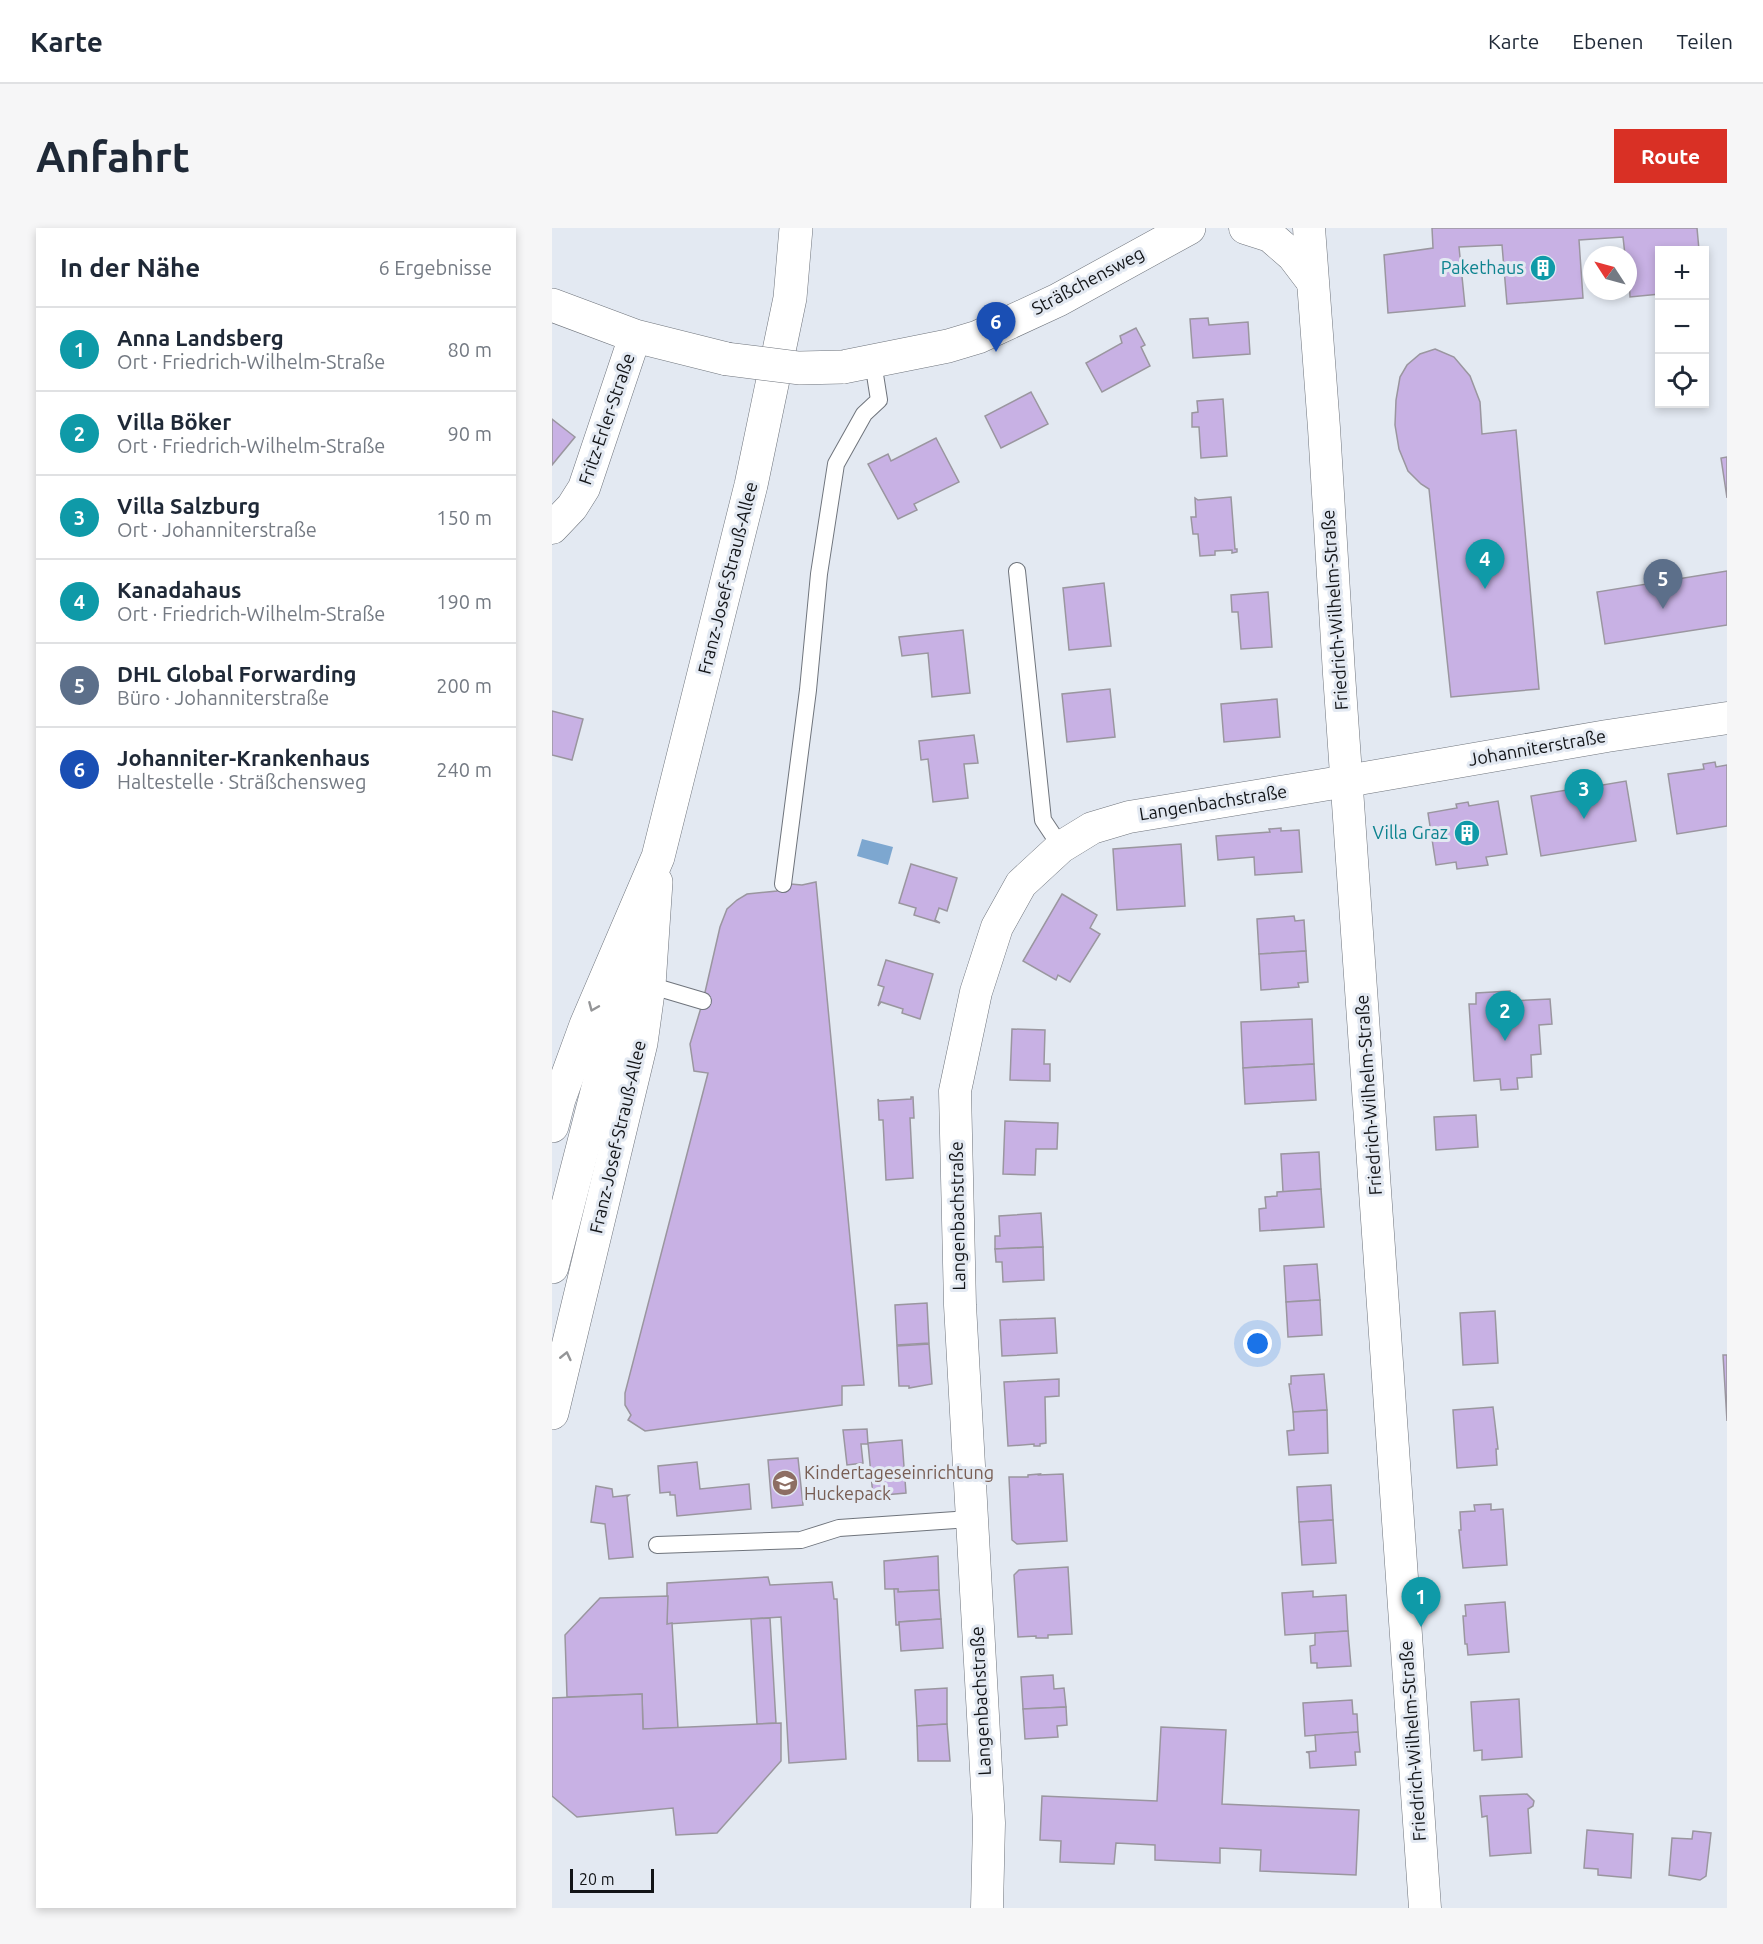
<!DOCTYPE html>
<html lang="de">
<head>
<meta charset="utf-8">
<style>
  :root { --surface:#fff; --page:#f6f6f7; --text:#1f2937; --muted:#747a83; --line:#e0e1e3; --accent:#d93025 }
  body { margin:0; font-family:Ubuntu,sans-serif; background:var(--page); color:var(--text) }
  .controls { position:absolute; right:18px; top:18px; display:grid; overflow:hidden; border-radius:0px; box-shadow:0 3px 9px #0003 }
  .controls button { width:54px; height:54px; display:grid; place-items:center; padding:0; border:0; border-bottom:2px solid var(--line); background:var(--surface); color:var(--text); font:30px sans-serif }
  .compass { position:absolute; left:1031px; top:18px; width:54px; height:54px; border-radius:50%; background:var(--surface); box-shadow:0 3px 9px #0003; rotate:306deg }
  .scale { position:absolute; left:18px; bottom:15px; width:84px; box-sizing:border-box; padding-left:6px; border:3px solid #121417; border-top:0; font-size:16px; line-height:21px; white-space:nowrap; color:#121417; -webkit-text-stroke:4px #e3e9f2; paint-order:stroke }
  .you { position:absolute; left:706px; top:1116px; width:21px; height:21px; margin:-15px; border:4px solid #fff; border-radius:50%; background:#1a73e8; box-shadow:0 0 0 9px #1a73e833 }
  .badge { display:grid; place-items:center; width:39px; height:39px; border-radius:50%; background:var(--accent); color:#fff; font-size:20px; font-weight:700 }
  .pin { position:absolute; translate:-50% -50px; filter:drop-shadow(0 2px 3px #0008) }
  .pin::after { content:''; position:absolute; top:32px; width:21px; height:18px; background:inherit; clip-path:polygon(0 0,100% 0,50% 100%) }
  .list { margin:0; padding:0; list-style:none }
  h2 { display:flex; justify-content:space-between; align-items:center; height:78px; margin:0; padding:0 24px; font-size:26px }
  h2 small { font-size:20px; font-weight:400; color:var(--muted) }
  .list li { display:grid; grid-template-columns:39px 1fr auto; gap:18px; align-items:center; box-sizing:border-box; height:84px; padding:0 24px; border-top:2px solid var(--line) }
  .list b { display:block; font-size:22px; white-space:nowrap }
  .list p { margin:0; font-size:20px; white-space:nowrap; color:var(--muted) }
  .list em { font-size:20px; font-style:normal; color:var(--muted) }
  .icon { flex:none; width:33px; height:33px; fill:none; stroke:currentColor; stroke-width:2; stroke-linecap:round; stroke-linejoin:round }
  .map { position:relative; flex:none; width:1175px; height:1680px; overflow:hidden; border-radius:0px }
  header { display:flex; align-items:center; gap:36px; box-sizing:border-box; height:84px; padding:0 30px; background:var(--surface); border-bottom:2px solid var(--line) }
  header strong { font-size:28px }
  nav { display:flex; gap:33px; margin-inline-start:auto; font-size:21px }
  .intro { display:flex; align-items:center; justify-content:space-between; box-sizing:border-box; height:144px; padding:0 36px }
  h1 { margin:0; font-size:42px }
  .button { padding:15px 27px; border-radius:0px; background:var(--accent); color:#fff; font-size:21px; font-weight:700 }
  main { display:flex; gap:36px; padding:0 36px }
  aside { flex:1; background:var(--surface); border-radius:0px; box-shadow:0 3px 9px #0003 }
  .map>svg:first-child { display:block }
  .water { fill:#7da7d0 }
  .building { fill:#c8b1e4; stroke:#9a969f; stroke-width:1.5 }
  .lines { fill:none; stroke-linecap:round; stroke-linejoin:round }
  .service-casing { stroke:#6f747c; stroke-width:18 }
  .minor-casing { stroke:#6f747c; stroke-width:33 }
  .tertiary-casing { stroke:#6f747c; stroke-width:34 }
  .secondary-casing { stroke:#6f747c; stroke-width:34 }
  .service { stroke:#fff; stroke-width:16 }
  .minor { stroke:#fff; stroke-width:32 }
  .tertiary { stroke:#fff; stroke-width:33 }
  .secondary { stroke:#fff; stroke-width:33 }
  .tertiary-bridge-casing { stroke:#6f747c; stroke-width:34; stroke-linecap:butt }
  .tertiary-bridge { stroke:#fff; stroke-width:33 }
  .oneway { stroke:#949597 }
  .labels { text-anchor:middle; stroke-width:6; stroke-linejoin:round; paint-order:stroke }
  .culture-label { font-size:18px; fill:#0d838f; stroke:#e3e9f2; text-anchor:end }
  .street-label { font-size:18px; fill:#121417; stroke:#e3e9f2 }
  .education-label { font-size:18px; fill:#785e54; stroke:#e3e9f2; text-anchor:start }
</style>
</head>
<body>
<header>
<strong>Karte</strong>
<nav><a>Karte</a><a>Ebenen</a><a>Teilen</a></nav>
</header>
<div class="intro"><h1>Anfahrt</h1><a class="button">Route</a></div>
<main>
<aside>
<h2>In der Nähe<small>6 Ergebnisse</small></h2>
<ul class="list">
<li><span class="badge" style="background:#0f9aa8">1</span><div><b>Anna Landsberg</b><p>Ort · Friedrich-Wilhelm-Straße</p></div><em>80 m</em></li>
<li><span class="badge" style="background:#0f9aa8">2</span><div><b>Villa Böker</b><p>Ort · Friedrich-Wilhelm-Straße</p></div><em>90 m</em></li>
<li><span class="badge" style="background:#0f9aa8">3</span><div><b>Villa Salzburg</b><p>Ort · Johanniterstraße</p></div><em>150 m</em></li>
<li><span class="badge" style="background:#0f9aa8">4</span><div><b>Kanadahaus</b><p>Ort · Friedrich-Wilhelm-Straße</p></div><em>190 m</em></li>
<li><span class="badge" style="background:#5c6f8a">5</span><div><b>DHL Global Forwarding</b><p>Büro · Johanniterstraße</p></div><em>200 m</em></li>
<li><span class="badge" style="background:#1a4fb4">6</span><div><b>Johanniter-Krankenhaus</b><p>Haltestelle · Sträßchensweg</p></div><em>240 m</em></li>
</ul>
</aside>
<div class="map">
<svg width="1175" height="1680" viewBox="0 0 1175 1680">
  <rect width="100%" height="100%" fill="#e3e9f2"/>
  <polygon class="water" points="310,611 341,619 336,637 305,628"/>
  <g class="building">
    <polygon points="880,0 1145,0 1147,22 1108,22 1108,66 1078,69 1076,27 1073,27 1071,9 1027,12 1031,70 955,76 950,17 907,19 913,78 836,85 832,27 881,20"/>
    <polygon points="656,90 657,97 696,94 698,126 641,130 638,91"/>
    <polygon points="584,100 593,117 589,119 598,138 550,164 534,135 570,115 568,108"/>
    <polygon points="883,121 902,129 918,148 928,174 930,206 964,202 987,461 899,469 877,261 869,256 856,243 847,221 843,197 844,172 848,149 855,137 868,126"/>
    <polygon points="479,164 496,196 449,220 433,188"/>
    <polygon points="671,171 675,228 649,230 647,199 640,199 640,185 646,184 645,173"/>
    <polygon points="0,191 23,209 0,237"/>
    <polygon points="384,210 407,254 362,276 365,282 346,291 316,236 336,226 339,233"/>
    <polygon points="1175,229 1175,270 1169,230"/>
    <polygon points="679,269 683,321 685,321 685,324 680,325 680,322 663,323 663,327 648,328 646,306 641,306 639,289 644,289 643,270 646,272"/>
    <polygon points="1175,343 1175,397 1053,416 1045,364"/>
    <polygon points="552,355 559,418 517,422 511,360"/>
    <polygon points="716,364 720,419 689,421 686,384 680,384 679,367"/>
    <polygon points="411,402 418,465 380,469 376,425 350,428 347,409"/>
    <polygon points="558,461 563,509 515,514 510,466"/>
    <polygon points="725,471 728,509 672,514 669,476"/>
    <polygon points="0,483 31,491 20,532 0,527"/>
    <polygon points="422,507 426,535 412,536 416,570 381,574 376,531 369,532 367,513"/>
    <polygon points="1163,534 1164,539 1175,537 1175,598 1125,606 1116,546 1152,541 1151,536"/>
    <polygon points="1074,553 1084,613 989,628 979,568 1021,561 1020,557 1032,555 1033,560"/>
    <polygon points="946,573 955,626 934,629 936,637 905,641 904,634 884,637 876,585 905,580 904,576 916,574 917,578"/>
    <polygon points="729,600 729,603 747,602 750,644 703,647 702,629 666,632 664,608 718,604 717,601"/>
    <polygon points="629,616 633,678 565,682 561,621"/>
    <polygon points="359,636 405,650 395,683 387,680 383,692 388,695 362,687 364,680 347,675"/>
    <polygon points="264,654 312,1157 290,1158 290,1177 93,1203 76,1192 79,1187 73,1177 73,1165 156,845 142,843 138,816 151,773 168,699 175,681 185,672 195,666 225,663 227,655 250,657"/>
    <polygon points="510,666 545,687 538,700 548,706 518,754 506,747 504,752 471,733"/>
    <polygon points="742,688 743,693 752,692 754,723 707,726 705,691"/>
    <polygon points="754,723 756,754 746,755 747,759 709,762 707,726"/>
    <polygon points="334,732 381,746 368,791 350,785 351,781 329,774 326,778 332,759 326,757"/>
    <polygon points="958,763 959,773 998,771 1000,796 987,797 989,826 979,827 980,849 965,850 966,861 949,862 948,851 922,853 917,776 924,776 924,765"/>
    <polygon points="760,791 762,836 691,840 689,794"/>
    <polygon points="460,801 493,802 492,836 498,836 498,853 458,852"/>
    <polygon points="762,836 764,872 693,876 691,840"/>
    <polygon points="359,869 361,869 362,890 358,890 361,950 334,952 331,892 327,892 326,871 327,873 359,871"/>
    <polygon points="924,887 926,919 884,922 882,889"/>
    <polygon points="453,893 506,895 505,921 484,921 483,947 451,946"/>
    <polygon points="767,924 769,961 731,964 729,926"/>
    <polygon points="769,961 772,999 708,1003 707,981 714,980 713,969 725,968 725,964"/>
    <polygon points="489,985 491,1019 443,1021 443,1008 448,1008 447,988"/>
    <polygon points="491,1019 492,1052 451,1054 450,1034 444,1034 443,1021"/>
    <polygon points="765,1036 768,1072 734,1074 732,1038"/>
    <polygon points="768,1072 770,1107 736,1109 734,1074"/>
    <polygon points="375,1075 377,1115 345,1117 343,1077"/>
    <polygon points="943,1083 946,1135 911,1137 908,1085"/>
    <polygon points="503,1090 505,1125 450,1128 448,1092"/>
    <polygon points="377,1116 380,1156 357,1160 357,1158 347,1158 345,1118"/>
    <polygon points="1171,1127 1175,1127 1175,1193"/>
    <polygon points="772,1146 775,1182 741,1184 737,1156 739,1156 739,1148"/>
    <polygon points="507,1151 507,1168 493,1169 494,1215 488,1216 488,1218 482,1218 482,1216 456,1218 452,1154"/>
    <polygon points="941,1179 946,1221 944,1221 945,1237 905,1240 901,1182"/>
    <polygon points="775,1182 776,1225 737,1227 735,1203 742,1202 741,1184"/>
    <polygon points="315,1201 316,1216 309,1216 311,1235 295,1237 291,1202"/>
    <polygon points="350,1212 354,1265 321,1268 316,1215"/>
    <polygon points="246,1230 251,1277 220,1280 216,1232"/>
    <polygon points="145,1234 148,1261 197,1256 199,1281 125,1288 123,1267 118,1267 118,1264 108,1265 106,1238"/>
    <polygon points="488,1246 487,1247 511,1246 515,1313 465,1316 460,1312 457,1249 476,1249 476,1247"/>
    <polygon points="779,1257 781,1292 747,1294 745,1259"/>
    <polygon points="44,1258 60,1261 61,1269 77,1267 75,1269 81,1329 57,1331 53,1296 39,1294"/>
    <polygon points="939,1276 939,1282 951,1281 955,1337 911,1340 907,1302 909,1302 908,1284 923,1283 922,1277"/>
    <polygon points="781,1292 784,1335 750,1337 747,1294"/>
    <polygon points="386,1328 387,1362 346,1364 346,1361 333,1361 332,1333"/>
    <polygon points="516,1339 520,1406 496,1407 496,1410 484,1410 484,1408 466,1409 462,1347 467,1342"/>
    <polygon points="216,1349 218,1357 280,1354 282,1371 285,1371 294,1531 237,1535 229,1389 115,1396 115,1355"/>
    <polygon points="342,1361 346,1361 346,1364 387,1362 389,1391 347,1394 347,1397 344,1397"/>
    <polygon points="761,1363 761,1369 794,1367 796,1403 733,1407 730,1365"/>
    <polygon points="116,1368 115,1396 120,1395 126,1500 91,1501 90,1466 15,1469 13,1407 48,1370"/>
    <polygon points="953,1374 957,1424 916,1427 915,1416 913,1416 911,1388 914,1388 913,1377"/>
    <polygon points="218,1390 224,1495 205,1496 199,1391"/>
    <polygon points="389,1391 391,1420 349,1423 347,1394"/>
    <polygon points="796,1403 799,1438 765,1440 765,1435 759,1435 758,1418 763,1417 763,1405"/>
    <polygon points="501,1447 502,1461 512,1460 514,1479 471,1481 469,1449"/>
    <polygon points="395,1460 395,1496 365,1498 363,1462"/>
    <polygon points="90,1466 91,1501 229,1495 229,1533 165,1605 124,1607 121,1580 25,1589 0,1568 0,1470"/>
    <polygon points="967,1471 970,1529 930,1532 930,1522 922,1523 919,1474"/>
    <polygon points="800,1472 801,1486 805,1486 806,1504 753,1508 751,1475"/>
    <polygon points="514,1479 515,1497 505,1498 506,1509 473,1511 471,1481"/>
    <polygon points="395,1496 398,1533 366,1533 365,1498"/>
    <polygon points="609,1499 674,1502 670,1576 807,1582 804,1647 708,1643 709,1622 668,1620 668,1635 603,1632 603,1617 564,1615 562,1636 508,1634 509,1613 488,1612 490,1568 605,1573"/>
    <polygon points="806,1504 808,1524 803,1524 804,1537 758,1540 757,1525 754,1524 764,1523 763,1507"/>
    <polygon points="975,1566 982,1573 981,1578 976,1581 979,1625 938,1628 935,1588 930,1589 928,1568"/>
    <polygon points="1035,1602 1081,1606 1079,1650 1046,1647 1046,1641 1032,1640"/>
    <polygon points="1141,1603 1159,1605 1154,1648 1148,1652 1117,1647 1120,1610 1140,1611"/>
  </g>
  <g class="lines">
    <g class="service-casing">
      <g id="service">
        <polyline points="465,343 491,592 509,619"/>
        <polyline points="231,656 256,462 267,346 284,236 312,186 327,172 321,134"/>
        <polyline points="97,757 151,773"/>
        <polyline points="105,1317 249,1312 287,1300 418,1291"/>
      </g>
    </g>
    <g class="minor-casing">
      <g id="minor">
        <polyline points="693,0 718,8 741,28 760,53"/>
        <polyline points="757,0 772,200 787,446 873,1680"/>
        <polyline points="0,300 20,279 32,260 83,108"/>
        <polyline points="435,1680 437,1595 408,1077 403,863 424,764 445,699 469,656 509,619 540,600 577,589 795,553 1055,508 1175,490"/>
      </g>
    </g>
    <g class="tertiary-casing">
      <g id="tertiary">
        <polyline points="0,77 83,108 175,131"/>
        <polyline points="291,139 396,118 426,109 506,72 637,0"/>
        <polyline points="0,1039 87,700"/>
      </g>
    </g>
    <g class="secondary-casing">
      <g id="secondary">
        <polyline points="0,898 7,871 34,797 106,629 199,257 238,70 244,0"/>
        <polyline points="0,1185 89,815 97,757 104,654"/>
      </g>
    </g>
    <use href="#service" class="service"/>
    <use href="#minor" class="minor"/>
    <use href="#tertiary" class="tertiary"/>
    <use href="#secondary" class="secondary"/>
    <g class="tertiary-bridge-casing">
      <polyline id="tertiary-bridge" points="175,131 247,140 291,139"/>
    </g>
    <use href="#tertiary-bridge" class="tertiary-bridge"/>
  </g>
  <defs><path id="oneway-chevron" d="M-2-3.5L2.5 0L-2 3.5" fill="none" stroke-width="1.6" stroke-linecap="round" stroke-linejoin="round" transform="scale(1.5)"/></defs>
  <g class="oneway">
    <use href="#oneway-chevron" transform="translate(41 779) rotate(113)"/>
    <use href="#oneway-chevron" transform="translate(14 1128) rotate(-77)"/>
  </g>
  <defs>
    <g id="building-disc" transform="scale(1.35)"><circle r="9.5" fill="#0f9aa8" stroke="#e3e9f2"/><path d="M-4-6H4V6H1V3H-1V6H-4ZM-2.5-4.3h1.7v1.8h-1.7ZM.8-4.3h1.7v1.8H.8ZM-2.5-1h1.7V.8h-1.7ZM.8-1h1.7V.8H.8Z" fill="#fff"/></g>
    <g id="school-disc" transform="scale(1.35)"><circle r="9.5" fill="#8d6e63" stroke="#e3e9f2"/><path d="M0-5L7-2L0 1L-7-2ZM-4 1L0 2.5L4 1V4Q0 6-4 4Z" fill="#fff"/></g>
  </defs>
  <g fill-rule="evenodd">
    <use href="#building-disc" x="991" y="40"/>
    <use href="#building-disc" x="915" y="605"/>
    <use href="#school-disc" x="233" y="1255"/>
  </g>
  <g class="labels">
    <g class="culture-label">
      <text x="972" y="46">Pakethaus</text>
      <text x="896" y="611">Villa Graz</text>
    </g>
    <g class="street-label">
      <text transform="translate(536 53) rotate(-28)" y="6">Sträßchensweg</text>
      <text transform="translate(55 191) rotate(-71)" y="6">Fritz-Erler-Straße</text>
      <text transform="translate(176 350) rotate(-76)" y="6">Franz-Josef-Strauß-Allee</text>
      <text transform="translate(783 382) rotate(-94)" y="6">Friedrich-Wilhelm-Straße</text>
      <text transform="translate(985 520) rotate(-10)" y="6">Johanniterstraße</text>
      <text transform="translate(661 575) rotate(-9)" y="6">Langenbachstraße</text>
      <text transform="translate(817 867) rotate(-94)" y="6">Friedrich-Wilhelm-Straße</text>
      <text transform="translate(66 909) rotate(-77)" y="6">Franz-Josef-Strauß-Allee</text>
      <text transform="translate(406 988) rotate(-91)" y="6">Langenbachstraße</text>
      <text transform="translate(429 1473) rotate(-93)" y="6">Langenbachstraße</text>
      <text transform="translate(861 1513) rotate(-94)" y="6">Friedrich-Wilhelm-Straße</text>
    </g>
    <g class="education-label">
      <text x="252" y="1251">Kindertageseinrichtung<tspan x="252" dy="21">Huckepack</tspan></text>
    </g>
  </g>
</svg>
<div class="controls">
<button>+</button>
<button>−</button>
<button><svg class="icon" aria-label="locate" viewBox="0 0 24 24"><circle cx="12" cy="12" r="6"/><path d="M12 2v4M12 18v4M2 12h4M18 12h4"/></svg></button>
</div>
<svg class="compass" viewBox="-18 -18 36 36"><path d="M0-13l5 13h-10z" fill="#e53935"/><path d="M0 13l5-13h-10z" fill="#747a83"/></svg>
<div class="scale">20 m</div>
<div class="you"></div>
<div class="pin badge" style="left:869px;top:1399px;background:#0f9aa8">1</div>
<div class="pin badge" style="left:953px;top:813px;background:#0f9aa8">2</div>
<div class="pin badge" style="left:1032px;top:591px;background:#0f9aa8">3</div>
<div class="pin badge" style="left:933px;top:361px;background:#0f9aa8">4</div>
<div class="pin badge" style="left:1111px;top:381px;background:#5c6f8a">5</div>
<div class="pin badge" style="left:444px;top:124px;background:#1a4fb4">6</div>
</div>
</main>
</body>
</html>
